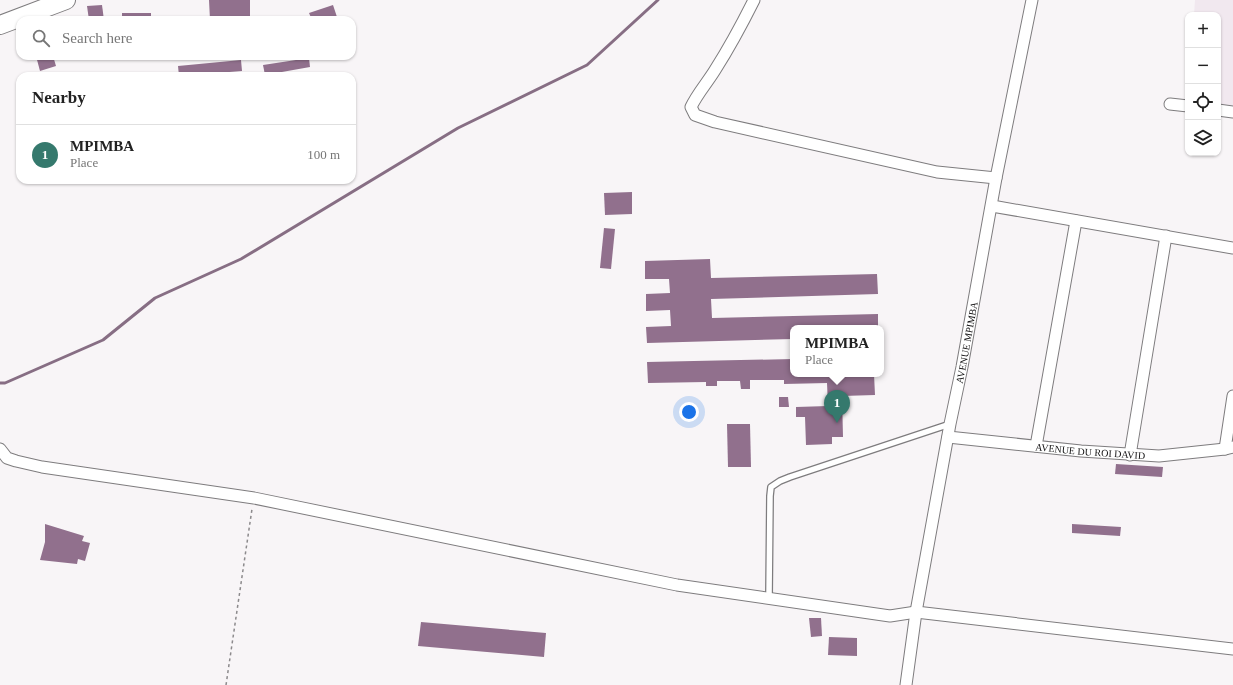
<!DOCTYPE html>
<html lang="en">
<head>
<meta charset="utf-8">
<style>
  :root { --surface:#fff; --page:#f6f6f6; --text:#222; --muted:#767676; --line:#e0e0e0; --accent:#35796d }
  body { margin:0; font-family:"Times New Roman",serif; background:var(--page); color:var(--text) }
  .controls { position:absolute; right:12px; top:12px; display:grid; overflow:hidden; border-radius:8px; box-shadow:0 1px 3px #0004 }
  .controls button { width:36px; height:36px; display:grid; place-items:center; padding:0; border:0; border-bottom:1px solid var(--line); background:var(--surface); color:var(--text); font:20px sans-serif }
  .you { position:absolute; left:689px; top:412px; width:14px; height:14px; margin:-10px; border:3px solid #fff; border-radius:50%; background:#1a73e8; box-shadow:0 0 0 6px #1a73e833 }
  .badge { display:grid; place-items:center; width:26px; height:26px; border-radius:50%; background:var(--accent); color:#fff; font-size:13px; font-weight:700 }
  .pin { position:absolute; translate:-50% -33px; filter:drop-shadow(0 1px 2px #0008) }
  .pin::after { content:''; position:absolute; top:21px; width:14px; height:12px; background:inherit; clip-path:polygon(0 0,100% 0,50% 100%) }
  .popup { position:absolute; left:790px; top:325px; width:94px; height:52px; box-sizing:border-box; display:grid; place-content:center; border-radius:8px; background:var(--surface); filter:drop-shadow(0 1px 3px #0005); font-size:13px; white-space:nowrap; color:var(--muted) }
  .popup b { font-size:15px; color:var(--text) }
  .popup::after { content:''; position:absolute; left:50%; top:100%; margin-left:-8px; border:8px solid transparent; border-top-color:var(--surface) }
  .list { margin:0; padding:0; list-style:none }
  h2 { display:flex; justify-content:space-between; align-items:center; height:52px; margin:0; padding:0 16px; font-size:17px }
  h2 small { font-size:13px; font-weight:400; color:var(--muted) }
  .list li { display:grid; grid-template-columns:26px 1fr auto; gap:12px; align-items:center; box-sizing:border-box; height:60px; padding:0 16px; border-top:1px solid var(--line) }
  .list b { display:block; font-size:15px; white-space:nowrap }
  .list p { margin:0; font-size:13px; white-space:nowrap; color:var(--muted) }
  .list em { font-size:13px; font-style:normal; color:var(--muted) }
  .icon { flex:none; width:22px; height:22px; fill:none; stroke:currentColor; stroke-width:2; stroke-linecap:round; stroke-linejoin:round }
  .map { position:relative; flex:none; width:1233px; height:685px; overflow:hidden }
  .search { position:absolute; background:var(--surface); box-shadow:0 1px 3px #0004; left:16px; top:16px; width:340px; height:44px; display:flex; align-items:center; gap:10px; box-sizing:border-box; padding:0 14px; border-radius:12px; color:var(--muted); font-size:15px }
  .panel { position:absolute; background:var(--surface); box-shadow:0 1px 3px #0004; left:16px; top:72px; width:340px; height:112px; border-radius:12px }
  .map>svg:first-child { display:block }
  .built { fill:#f1e8ef }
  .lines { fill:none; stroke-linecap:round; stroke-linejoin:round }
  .stream { stroke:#876e84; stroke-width:3 }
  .building { fill:#91708d }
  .lane-casing { stroke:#7e7c7e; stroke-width:8 }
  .street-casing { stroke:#7e7c7e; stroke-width:13 }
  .primary-casing { stroke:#7e7c7e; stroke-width:20 }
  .path { stroke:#8c8a8c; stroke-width:1.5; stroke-dasharray:3 3; stroke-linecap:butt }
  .lane { stroke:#fff; stroke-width:5.5 }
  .street { stroke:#fff; stroke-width:11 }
  .primary { stroke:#fff; stroke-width:18 }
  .labels { text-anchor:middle; stroke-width:3; stroke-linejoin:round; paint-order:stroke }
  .street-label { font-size:10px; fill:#121112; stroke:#fff }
</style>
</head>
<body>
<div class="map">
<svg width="1233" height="685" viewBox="0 0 1233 685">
  <rect width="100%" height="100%" fill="#f8f5f7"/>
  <polygon class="built" points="1195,0 1233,0 1233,115 1218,114 1218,15 1194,15"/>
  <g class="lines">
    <polyline class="stream" points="0,383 5,383 103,340 155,298 241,259 458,128 587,65 658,0"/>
  </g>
  <g class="building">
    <polygon points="209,0 250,0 250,16 225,16 225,20 210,20"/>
    <polygon points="102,5 104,20 89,20 87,6"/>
    <polygon points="333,5 338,20 312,20 309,13"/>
    <rect x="122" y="13" width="29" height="7"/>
    <polygon points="36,56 53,56 56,66 40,71"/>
    <polygon points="309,58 310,67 265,75 263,65"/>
    <polygon points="241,60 242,71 179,76 178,66"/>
    <polygon points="632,192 632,214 605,215 604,193"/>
    <polygon points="604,228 615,229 611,269 600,268"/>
    <polygon points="710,259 711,278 877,274 878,294 711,299 712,318 878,314 878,328 793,328 793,339 647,343 646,327 671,326 670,310 646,311 646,294 670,293 669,279 645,279 645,261"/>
    <polygon points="793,359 793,374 874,374 875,395 842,396 843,437 832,437 832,444 806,445 805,417 796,417 796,407 828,406 827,383 784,384 784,380 750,380 750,389 741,389 740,381 717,381 717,386 706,386 706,382 648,383 647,362"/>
    <polygon points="779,397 788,397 789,407 779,407"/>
    <polygon points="727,424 750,424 751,467 728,467"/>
    <polygon points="1116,464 1163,467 1162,477 1115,474"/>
    <polygon points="45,524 84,536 82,541 90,543 85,561 78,559 77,564 40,560 45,542"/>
    <polygon points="1072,524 1121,527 1120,536 1072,533"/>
    <polygon points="809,618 821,618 822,636 811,637"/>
    <polygon points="421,622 546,633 544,657 418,646"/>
    <polygon points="829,637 857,638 857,656 828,655"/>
  </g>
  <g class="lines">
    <g class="lane-casing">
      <polyline id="lane" points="769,597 770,496 771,487 780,481 790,477 950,424"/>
    </g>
    <g class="street-casing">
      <g id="street">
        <path d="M 754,0 C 742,24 729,48 715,70 C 707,83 697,94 691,107 L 695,115 L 715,122 L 937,172 L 996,178"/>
        <polyline points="1170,104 1188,106"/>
        <polyline points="1218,110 1233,112"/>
        <polyline points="992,206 1233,248"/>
        <path id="s1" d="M 948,437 L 1081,451 L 1159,456 L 1225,449 L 1233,447"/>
        <polyline points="1036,446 1076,221"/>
        <polyline points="0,449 7,458 16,461 42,467 254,498 677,585 890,616 916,612 1233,649"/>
        <polyline points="1225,449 1233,396"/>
        <polyline points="1130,455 1166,236"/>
        <path id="s2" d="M 906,685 L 916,612 L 950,424 L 962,367 L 996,178 L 1032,0"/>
      </g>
    </g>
    <g class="primary-casing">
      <polyline id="primary" points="0,25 66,0"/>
    </g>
    <polyline class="path" points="226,685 252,509"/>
    <use href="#lane" class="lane"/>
    <use href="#street" class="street"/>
    <use href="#primary" class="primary"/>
  </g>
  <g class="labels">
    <g class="street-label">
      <text dy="4" stroke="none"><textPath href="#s2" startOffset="348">AVENUE MPIMBA</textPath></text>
      <text dy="4" stroke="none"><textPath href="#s1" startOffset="143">AVENUE DU ROI DAVID</textPath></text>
    </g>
  </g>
</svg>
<div class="controls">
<button>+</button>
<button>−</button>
<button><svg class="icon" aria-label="locate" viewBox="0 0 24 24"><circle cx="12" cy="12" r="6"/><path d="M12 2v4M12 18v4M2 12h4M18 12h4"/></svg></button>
<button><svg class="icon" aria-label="layers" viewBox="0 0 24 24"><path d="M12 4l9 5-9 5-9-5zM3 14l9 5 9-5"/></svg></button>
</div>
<div class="you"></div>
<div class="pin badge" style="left:837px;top:423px">1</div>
<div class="popup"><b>MPIMBA</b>Place</div>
<div class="search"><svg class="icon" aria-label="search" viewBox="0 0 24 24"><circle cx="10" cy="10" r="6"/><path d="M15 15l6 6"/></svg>Search here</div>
<section class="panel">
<h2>Nearby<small></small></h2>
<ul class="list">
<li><span class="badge">1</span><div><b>MPIMBA</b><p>Place</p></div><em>100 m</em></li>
</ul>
</section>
</div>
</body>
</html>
